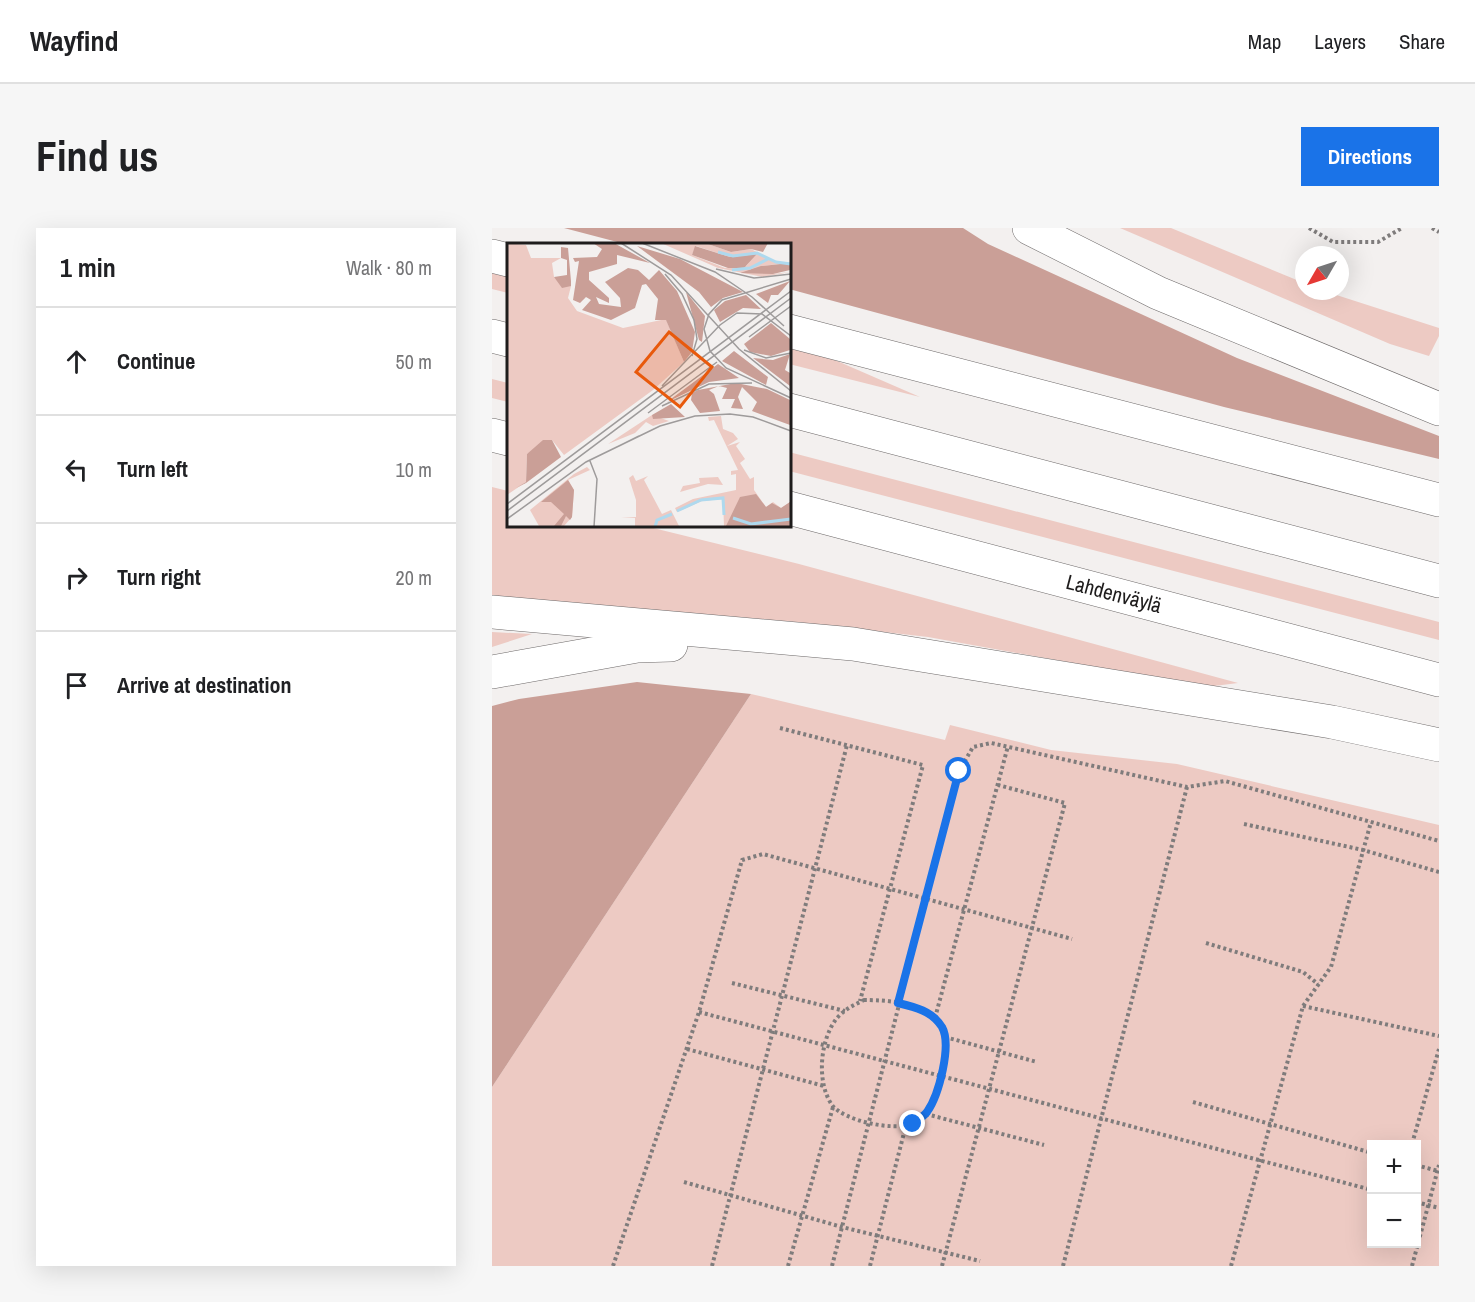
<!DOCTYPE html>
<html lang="en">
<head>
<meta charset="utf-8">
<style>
  :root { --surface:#fff; --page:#f6f6f6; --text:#202124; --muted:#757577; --line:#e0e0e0; --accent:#1a73e8 }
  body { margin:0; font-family:"Archivo Narrow",sans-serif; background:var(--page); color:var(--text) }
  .controls { position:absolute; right:18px; bottom:18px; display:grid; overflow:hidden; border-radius:0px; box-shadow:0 6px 24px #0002 }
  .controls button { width:54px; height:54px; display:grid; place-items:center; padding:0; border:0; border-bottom:2px solid var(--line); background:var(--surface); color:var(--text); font:30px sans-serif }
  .compass { position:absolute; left:803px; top:18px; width:54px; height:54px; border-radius:50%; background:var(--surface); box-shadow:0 6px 24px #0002; rotate:231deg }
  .stop { position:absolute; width:18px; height:18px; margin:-14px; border:4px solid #1a73e8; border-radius:50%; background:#fff }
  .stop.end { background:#1a73e8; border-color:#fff; box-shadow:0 2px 6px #0008 }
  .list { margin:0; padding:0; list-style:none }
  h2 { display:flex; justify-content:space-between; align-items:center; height:78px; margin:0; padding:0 24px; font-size:26px }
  h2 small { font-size:20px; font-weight:400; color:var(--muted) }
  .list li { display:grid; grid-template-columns:39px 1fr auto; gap:18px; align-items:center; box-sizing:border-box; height:108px; padding:0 24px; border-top:2px solid var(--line) }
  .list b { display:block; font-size:22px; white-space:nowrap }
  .list em { font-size:20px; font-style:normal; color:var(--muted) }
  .icon { flex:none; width:33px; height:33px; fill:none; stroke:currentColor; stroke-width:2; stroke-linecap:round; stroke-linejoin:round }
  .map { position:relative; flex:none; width:947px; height:1038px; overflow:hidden; border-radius:0px }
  header { display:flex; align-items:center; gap:36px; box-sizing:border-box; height:84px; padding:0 30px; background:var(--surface); border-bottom:2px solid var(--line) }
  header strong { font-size:28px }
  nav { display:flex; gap:33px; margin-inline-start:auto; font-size:21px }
  .intro { display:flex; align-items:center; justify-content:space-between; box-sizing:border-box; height:144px; padding:0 36px }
  h1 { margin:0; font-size:42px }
  .button { padding:15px 27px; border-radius:0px; background:var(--accent); color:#fff; font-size:21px; font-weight:700 }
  main { display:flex; gap:36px; padding:0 36px }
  aside { flex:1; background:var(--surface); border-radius:0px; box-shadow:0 6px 24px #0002 }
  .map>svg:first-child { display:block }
  .green { fill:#edcac3; fill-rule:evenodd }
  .forest { fill:#ca9f97 }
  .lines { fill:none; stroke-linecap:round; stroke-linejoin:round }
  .highway-casing { stroke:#6d6969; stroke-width:34 }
  .path { stroke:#7f7c7c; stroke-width:4; stroke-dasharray:3 3; stroke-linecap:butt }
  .highway { stroke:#fff; stroke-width:33 }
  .route { stroke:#1a73e8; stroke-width:8 }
  .labels { text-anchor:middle; stroke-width:6; stroke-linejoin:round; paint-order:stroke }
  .street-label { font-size:21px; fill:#1e1c1c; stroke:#fffdfd }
  .inset-river { fill:none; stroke:#aed9ee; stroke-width:3 }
  .inset-road { fill:none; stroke:#9e9b9b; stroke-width:1.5 }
  .view { fill:#e8590c; fill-opacity:0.15; stroke:#e8590c; stroke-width:3 }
  .inset-edge { fill:none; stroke:#1e1c1c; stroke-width:3 }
</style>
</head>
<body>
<header>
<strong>Wayfind</strong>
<nav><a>Map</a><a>Layers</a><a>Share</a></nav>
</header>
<div class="intro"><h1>Find us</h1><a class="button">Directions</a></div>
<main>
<aside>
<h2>1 min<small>Walk · 80 m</small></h2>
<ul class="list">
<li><svg class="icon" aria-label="ahead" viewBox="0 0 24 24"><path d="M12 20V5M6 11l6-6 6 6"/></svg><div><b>Continue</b></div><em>50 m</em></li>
<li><svg class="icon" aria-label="left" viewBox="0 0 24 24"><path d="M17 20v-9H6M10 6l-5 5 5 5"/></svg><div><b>Turn left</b></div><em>10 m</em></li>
<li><svg class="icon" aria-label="right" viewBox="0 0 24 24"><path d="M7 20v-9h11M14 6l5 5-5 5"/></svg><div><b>Turn right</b></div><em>20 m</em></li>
<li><svg class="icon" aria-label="arrive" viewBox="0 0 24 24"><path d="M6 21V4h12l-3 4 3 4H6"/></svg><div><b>Arrive at destination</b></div></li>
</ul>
</aside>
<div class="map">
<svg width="947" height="1038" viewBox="0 0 947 1038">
  <rect width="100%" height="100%" fill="#f3f0ef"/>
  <g class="green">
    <polygon points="628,0 679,0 812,55 812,63 832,63 947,100 947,108 937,128 898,116"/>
    <polygon points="0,42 16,46 16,65 0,61"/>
    <polygon points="297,114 306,116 428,169 297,136"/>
    <polygon points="0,151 16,155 16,174 0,170"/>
    <polygon points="297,224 947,394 947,412 297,243"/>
    <polygon points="0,259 16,263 16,297 149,297 307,336 746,455 714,459 436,409 305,394 0,369"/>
    <polygon points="0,404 40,406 0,419"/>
    <path d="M 259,466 L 453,512 L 458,497 L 559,522 L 685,536 L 947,597 L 947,1038 L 0,1038 L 0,859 ZM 880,916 L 924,916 L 924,1016 L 880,1016 Z"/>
  </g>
  <g class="forest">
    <polygon points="72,0 471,0 496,16 745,130 947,208 947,231 732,179 297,61 297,16 133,16"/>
    <polygon points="145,454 259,466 0,859 0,478 27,471"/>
  </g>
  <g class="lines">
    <g class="highway-casing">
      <g id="highway">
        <polyline points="537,0 666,65 947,181"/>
        <polyline points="0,28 16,32"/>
        <polyline points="297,103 947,272"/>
        <polyline points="0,108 16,112"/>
        <polyline points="297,182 947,353"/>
        <polyline points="0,207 16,211"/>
        <path id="s1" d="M 297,280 L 947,452"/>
        <polyline points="0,384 361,416 840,494 947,517"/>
        <polyline points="0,444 145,418 179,417"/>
      </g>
    </g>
    <g class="path">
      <polyline points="817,0 841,14 886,14 910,0"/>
      <polyline points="940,0 947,4"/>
      <polyline points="288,500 431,537 368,773"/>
      <polyline points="752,596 871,622 947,644"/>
      <polyline points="714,715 811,744 826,756"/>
      <polyline points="240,755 353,783"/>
      <path d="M 372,772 C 402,772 454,776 454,817 C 454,829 450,842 447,853 C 443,869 438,888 422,895 C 403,904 352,893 340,877 C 324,854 328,811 345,790 C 353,781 362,777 372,772 Z"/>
      <polyline points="811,778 947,808"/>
      <polyline points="207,784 880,962"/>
      <polyline points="443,790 516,518"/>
      <polyline points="453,809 545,834"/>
      <polyline points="195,821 332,858"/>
      <polyline points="701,874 880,925"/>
      <polyline points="434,886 552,917"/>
      <polyline points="920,916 947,821"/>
      <polyline points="924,937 946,943"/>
      <polyline points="192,954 350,999 488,1033"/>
      <polyline points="924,974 947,980"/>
      <polyline points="121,1038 207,784 250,632 271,626 580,711"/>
      <polyline points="220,1038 355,517"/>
      <polyline points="296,1038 341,879"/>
      <polyline points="340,1038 467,543 481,519 499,515 695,559 733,553 947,613"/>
      <polyline points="378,1038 414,897"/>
      <polyline points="450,1038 573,575 506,557"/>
      <polyline points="571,1038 695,559"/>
      <polyline points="739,1038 811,778 839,739 879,594"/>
      <polyline points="920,1038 947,937"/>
    </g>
    <use href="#highway" class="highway"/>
  </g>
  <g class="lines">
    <path class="route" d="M 421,896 C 426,892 432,888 435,884 C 447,867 460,817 450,799 C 440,783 423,779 406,775 L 467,543"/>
  </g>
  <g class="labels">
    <g class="street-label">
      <text dy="7" stroke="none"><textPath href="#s1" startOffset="336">Lahdenväylä</textPath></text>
    </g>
  </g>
  <g transform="translate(15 15)">
    <rect width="284" height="284" fill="#f3f0ef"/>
    <path d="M 0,0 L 19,2 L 24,15 L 54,15 L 45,20 L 47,34 L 57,43 L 64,43 L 61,55 L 70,68 L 116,85 L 159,76 L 177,119 L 146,147 L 57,212 L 45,197 L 20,211 L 19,239 L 0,252 ZM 154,0 L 198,0 L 224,9 L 244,6 L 273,21 L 254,23 L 266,31 L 283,29 L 256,34 L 211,25 ZM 189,3 L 223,14 L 250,11 L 239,23 L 218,25 L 185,12 ZM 145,172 L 162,178 L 146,183 L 139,179 L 128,190 L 101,201 ZM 214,173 L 216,186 L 226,190 L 231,196 L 220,203 L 233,199 L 229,203 L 238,216 L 233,220 L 243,236 L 247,234 L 247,247 L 259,264 L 266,259 L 274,265 L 283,259 L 283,283 L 212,283 L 217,283 L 216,256 L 195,258 L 170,269 L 168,265 L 186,256 L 229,247 L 229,231 L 224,232 L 224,228 L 231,227 L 207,177 L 202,178 L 201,174 ZM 80,224 L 83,227 L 61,237 L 67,247 L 65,274 L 57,283 L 32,283 L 23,267 L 67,231 ZM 126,232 L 129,238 L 141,233 L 137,237 L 155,271 L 164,267 L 172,283 L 128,283 L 128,275 L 114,275 L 129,274 L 129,257 L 122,235 ZM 211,234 L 216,242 L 201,241 L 173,249 L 176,243 L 193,240 L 192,235 Z" fill="#edcac3" fill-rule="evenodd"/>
    <path d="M 86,0 L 107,0 L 143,20 L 110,12 L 110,21 L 82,29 L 82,37 L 102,55 L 102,60 L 89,54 L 92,61 L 114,64 L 113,55 L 98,39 L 121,25 L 131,27 L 142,37 L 152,27 L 170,48 L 188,89 L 185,109 L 177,119 L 159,77 L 148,77 L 151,56 L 139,41 L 135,42 L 128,65 L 104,77 L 75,67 L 84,57 L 79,54 L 73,60 L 66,57 L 72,18 L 68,19 L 66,15 L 90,14 L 95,6 ZM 198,0 L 261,0 L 256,9 L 244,6 L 224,9 ZM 130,3 L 173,16 L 236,49 L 216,55 L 204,64 L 192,49 ZM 188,3 L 223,14 L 250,11 L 237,25 L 221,25 L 185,12 ZM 54,4 L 61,5 L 64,38 L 64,43 L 55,45 L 47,34 L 60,32 L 60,17 L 54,15 ZM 283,20 L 283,27 L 266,31 L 233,30 L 254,23 ZM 283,38 L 271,52 L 264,52 L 261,60 L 249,51 ZM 179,49 L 198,73 L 195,99 L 192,97 ZM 239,52 L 254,66 L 236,65 L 213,79 L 207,67 L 218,58 ZM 264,80 L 283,96 L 283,107 L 264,113 L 243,109 L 237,101 ZM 227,108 L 261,134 L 259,142 L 215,118 ZM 283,111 L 278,127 L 283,130 L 283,143 L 246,115 L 266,117 ZM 211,121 L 232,135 L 202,139 L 160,159 ZM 229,140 L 260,146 L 283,157 L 283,182 L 245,168 L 250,159 L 235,144 L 231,154 L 236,166 L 224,165 L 228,156 L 215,156 L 220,145 L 212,143 L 202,147 L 207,151 L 213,168 L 193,170 L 184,157 L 185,150 L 191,147 ZM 164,161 L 178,174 L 146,176 L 145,172 ZM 36,197 L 45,197 L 54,214 L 19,240 L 9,245 L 19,239 L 20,211 ZM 61,237 L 67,247 L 65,274 L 63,277 L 59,273 L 54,283 L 47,283 L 57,271 L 44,259 L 34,259 ZM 249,251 L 259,264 L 265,260 L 274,265 L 283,259 L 283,283 L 219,283 L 233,254 Z" fill="#ca9f97"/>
    <path class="inset-river" d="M 211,9 L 226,13 L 250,10 L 269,19 L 284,21M 225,27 L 243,25 L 261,16M 170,268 L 194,257 L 216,255 L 217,272M 226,275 L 244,281 L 284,276M 148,284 L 150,277 L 165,271"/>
    <path class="inset-road" d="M 114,0 L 164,32 L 232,106 L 284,148M 135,0 L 208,29 L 245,54 L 277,83M 209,26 L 247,35 L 284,31M 158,31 L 175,51 L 187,77 L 190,96 L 185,113M 284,36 L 215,57 L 202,71 L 197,86 L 203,108 L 219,125 L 284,155M 242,94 L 284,63M 237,107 L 259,115 L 284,110M 155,143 L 213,82 L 230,70 L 255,71 L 284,93M 155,163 L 202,141 L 245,140M 141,170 L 210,119M 112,203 L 132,193M 83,218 L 90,236 L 87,284M 0,261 L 284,48M 0,268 L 284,55M 0,276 L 79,219 L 153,183 L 188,173 L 223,171 L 246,174 L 284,188"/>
    <path class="view" d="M 162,89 L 205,124 L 173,164 L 129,129 Z"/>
    <rect width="284" height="284" class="inset-edge"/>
  </g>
</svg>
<div class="controls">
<button>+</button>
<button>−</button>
</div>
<svg class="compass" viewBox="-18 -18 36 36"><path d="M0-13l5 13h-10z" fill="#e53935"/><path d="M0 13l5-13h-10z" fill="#757577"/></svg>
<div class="stop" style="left:467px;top:543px"></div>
<div class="stop end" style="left:421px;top:896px"></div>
</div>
</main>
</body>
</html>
